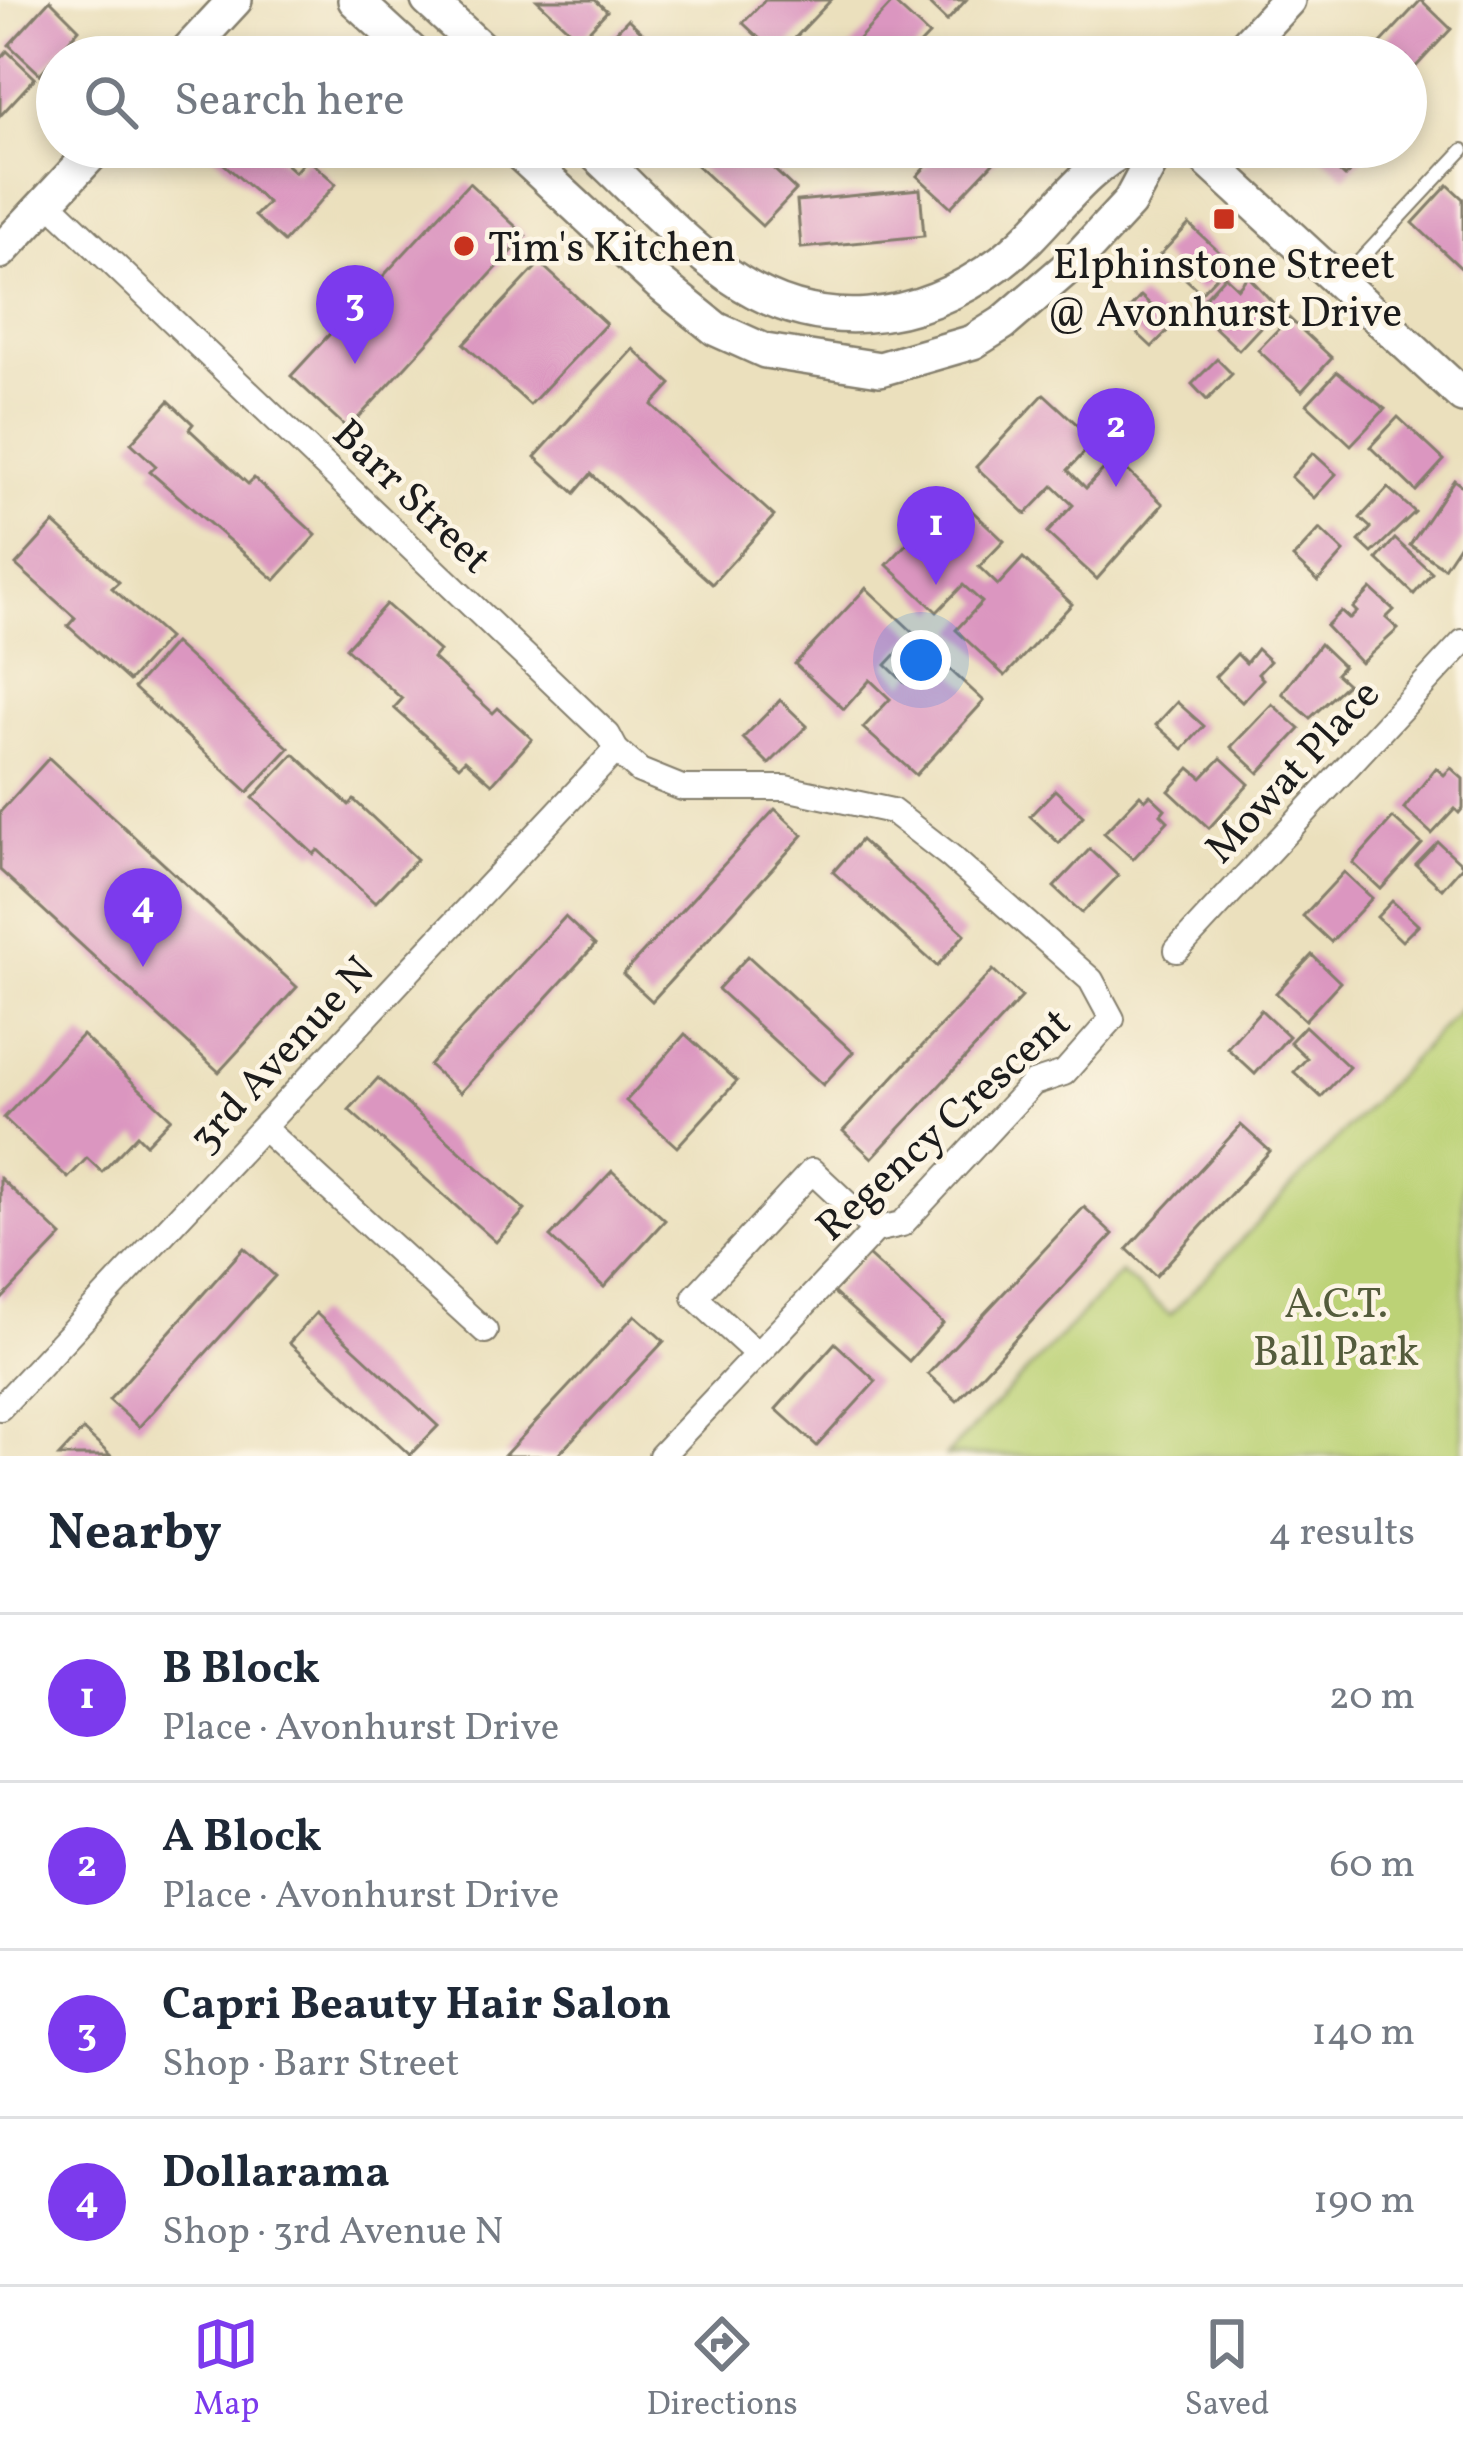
<!DOCTYPE html>
<html lang="en">
<head>
<meta charset="utf-8">
<style>
  :root { --surface:#fff; --page:#f6f6f7; --text:#1f2937; --muted:#747a83; --line:#e0e1e3; --accent:#7c3aed }
  body { margin:0; font-family:Vollkorn,serif; background:var(--page); color:var(--text) }
  .you { position:absolute; left:921px; top:660px; width:42px; height:42px; margin:-30px; border:9px solid #fff; border-radius:50%; background:#1a73e8; box-shadow:0 0 0 18px #1a73e833 }
  .badge { display:grid; place-items:center; width:78px; height:78px; border-radius:50%; background:var(--accent); color:#fff; font-size:39px; font-weight:700 }
  .pin { position:absolute; translate:-50% -99px; filter:drop-shadow(0 3px 6px #0008) }
  .pin::after { content:''; position:absolute; top:63px; width:42px; height:36px; background:inherit; clip-path:polygon(0 0,100% 0,50% 100%) }
  .list { margin:0; padding:0; list-style:none }
  h2 { display:flex; justify-content:space-between; align-items:center; height:156px; margin:0; padding:0 48px; font-size:51px }
  h2 small { font-size:39px; font-weight:400; color:var(--muted) }
  .list li { display:grid; grid-template-columns:78px 1fr auto; gap:36px; align-items:center; box-sizing:border-box; height:168px; padding:0 48px; border-top:3px solid var(--line) }
  .list b { display:block; font-size:45px; white-space:nowrap }
  .list p { margin:0; font-size:39px; white-space:nowrap; color:var(--muted) }
  .list em { font-size:39px; font-style:normal; color:var(--muted) }
  .icon { flex:none; width:66px; height:66px; fill:none; stroke:currentColor; stroke-width:2; stroke-linecap:round; stroke-linejoin:round }
  .map { position:relative; flex:none; width:1463px; height:1456px; overflow:hidden }
  .search { position:absolute; background:var(--surface); box-shadow:0 6px 18px #0003; left:36px; right:36px; top:36px; height:132px; display:flex; align-items:center; gap:30px; box-sizing:border-box; padding:0 42px; border-radius:66px; color:var(--muted); font-size:45px }
  .sheet { height:828px; background:var(--surface) }
  nav { display:flex; justify-content:space-around; align-items:center; box-sizing:border-box; height:168px; border-top:3px solid var(--line); background:var(--surface); font-size:33px; color:var(--muted) }
  nav a { display:grid; justify-items:center; gap:6px }
  nav .on { color:var(--accent) }
  .map>svg:first-child { display:block }
  .green { fill:#bcd276; stroke:#6c7749; stroke-width:3 }
  .building { fill:#db96c0 }
  .lines { fill:none; stroke-linecap:round; stroke-linejoin:round }
  .service-casing { stroke:#847e6c; stroke-width:16 }
  .minor-casing { stroke:#847e6c; stroke-width:28 }
  .tertiary-casing { stroke:#847e6c; stroke-width:38 }
  .service { stroke:#fff; stroke-width:12 }
  .minor { stroke:#fff; stroke-width:24 }
  .tertiary { stroke:#fff; stroke-width:33 }
  .poi-dot { fill:#c8321e; stroke:#fcf5e5; stroke-width:4.5 }
  .labels { text-anchor:middle; stroke-width:9; stroke-linejoin:round; paint-order:stroke }
  .poi-label { font-size:42px; fill:#1c1c1c; stroke:#fcf5e5; text-anchor:start }
  .street-label { font-size:42px; fill:#1c1c1c; stroke:#fcf5e5 }
  .park-label { font-size:42px; fill:#545c3c; stroke:#fcf5e5 }
</style>
</head>
<body>
<div class="map">
<svg width="1463" height="1456" viewBox="0 0 1463 1456">
  <rect width="100%" height="100%" fill="#fcf5e5"/>
  <filter id="ink" filterUnits="userSpaceOnUse"><feTurbulence type="fractalNoise" baseFrequency=".00833" numOctaves="2"/><feDisplacementMap in="SourceGraphic" scale="24" xChannelSelector="R" yChannelSelector="G"/><feConvolveMatrix kernelMatrix="1 2 1 2 8 2 1 2 1" color-interpolation-filters="sRGB"/></filter>
  <filter id="wash" filterUnits="userSpaceOnUse"><feTurbulence type="fractalNoise" baseFrequency=".004" numOctaves="4" result="noise"/><feDisplacementMap in="SourceGraphic" scale="48" xChannelSelector="R" yChannelSelector="G"/><feGaussianBlur stdDeviation="2.7" result="paint"/><feColorMatrix in="noise" values="0 0 0 0 0 0 0 0 0 0 0 0 0 0 0 0 0 1.4 0 .05"/><feComposite in="paint" operator="in"/></filter>
  <g filter="url(#wash)">
    <rect width="100%" height="100%" fill="#ebe0bd"/>
    <polygon class="green" points="1463,1006 1463,1456 946,1456 1121,1273 1170,1315"/>
    <g id="blocks">
      <g class="building">
        <polygon points="50,0 79,29 40,74 9,45"/>
        <polygon points="537,0 595,0 607,11 580,40"/>
        <polygon points="765,0 831,0 778,56 743,23"/>
        <polygon points="925,0 966,0 947,21"/>
        <polygon points="1421,0 1451,29 1409,74 1406,57 1391,57 1378,46"/>
        <polygon points="893,2 929,35 908,57 842,57"/>
        <polygon points="628,19 668,57 626,57 608,40"/>
        <polygon points="7,51 35,78 0,116 0,59"/>
        <polygon points="211,147 267,147 295,172 307,158 336,184 284,242 255,216 268,203 208,150"/>
        <polygon points="677,147 750,147 796,190 762,226"/>
        <polygon points="944,147 1008,147 951,207 917,176"/>
        <polygon points="1312,147 1372,147 1345,177"/>
        <polygon points="469,183 526,236 348,429 291,376"/>
        <polygon points="1448,185 1463,199 1463,270 1413,223"/>
        <polygon points="920,189 924,236 801,248 797,201"/>
        <polygon points="1189,224 1230,262 1201,293 1160,255"/>
        <polygon points="540,263 606,324 530,405 464,344"/>
        <polygon points="1225,276 1238,288 1248,276 1278,308 1239,350 1195,309"/>
        <polygon points="1141,296 1173,325 1152,347 1121,318"/>
        <polygon points="1289,318 1332,358 1302,391 1258,350"/>
        <polygon points="633,349 671,384 652,405 774,516 712,584 591,474 575,493 535,457"/>
        <polygon points="1217,359 1232,374 1207,400 1192,384"/>
        <polygon points="1337,372 1385,409 1351,445 1307,404"/>
        <polygon points="1044,394 1095,441 1068,470 1086,488 1114,458 1163,504 1097,579 1047,533 1073,505 1053,486 1026,514 976,467"/>
        <polygon points="169,401 193,424 189,429 248,484 254,478 316,535 275,580 150,472 156,466 131,443"/>
        <polygon points="1398,417 1444,460 1416,491 1370,447"/>
        <polygon points="1313,453 1336,474 1314,498 1291,477"/>
        <polygon points="1454,480 1463,487 1463,539 1444,568 1410,545"/>
        <polygon points="1388,488 1415,512 1372,553 1359,541 1371,528 1360,518"/>
        <polygon points="953,493 1004,541 979,567 998,585 1023,558 1072,604 1005,676 956,630 982,602 963,585 937,612 887,565"/>
        <polygon points="54,523 119,582 112,588 168,638 129,681 68,626 75,618 16,565"/>
        <polygon points="1320,529 1344,552 1318,581 1293,558"/>
        <polygon points="1395,539 1432,573 1414,594 1377,559"/>
        <polygon points="866,588 915,634 886,665 905,683 932,653 984,701 916,775 863,728 890,699 870,680 844,709 795,664"/>
        <polygon points="1371,589 1394,610 1386,618 1398,629 1361,663 1326,626 1341,611 1350,619 1357,612 1353,608"/>
        <polygon points="386,604 439,651 433,658 493,713 498,708 532,739 492,784 465,760 459,766 394,708 402,699 346,648"/>
        <polygon points="174,643 289,748 248,792 134,688"/>
        <polygon points="1320,644 1343,666 1336,674 1347,684 1310,718 1282,693"/>
        <polygon points="1257,649 1270,661 1258,674 1263,679 1242,702 1215,677 1237,654 1246,663"/>
        <polygon points="780,700 807,726 769,764 743,738"/>
        <polygon points="1177,702 1204,726 1183,749 1156,725"/>
        <polygon points="1272,704 1300,729 1259,773 1231,747"/>
        <polygon points="294,754 349,805 354,800 417,859 375,903 318,850 314,854 253,798"/>
        <polygon points="49,758 297,987 219,1072 0,870 0,812"/>
        <polygon points="1221,758 1249,784 1209,828 1169,791 1190,768 1202,778"/>
        <polygon points="1436,768 1444,775 1451,768 1463,779 1463,808 1459,813 1455,809 1432,834 1404,808"/>
        <polygon points="1055,790 1083,816 1059,843 1030,816"/>
        <polygon points="1140,795 1145,800 1150,795 1165,809 1161,814 1168,821 1133,859 1104,833"/>
        <polygon points="775,809 803,835 652,1001 623,974"/>
        <polygon points="1393,818 1422,844 1381,889 1353,863"/>
        <polygon points="861,840 965,934 937,966 833,872"/>
        <polygon points="1438,842 1463,865 1442,889 1416,865"/>
        <polygon points="1090,849 1118,876 1082,913 1054,887"/>
        <polygon points="1344,872 1372,898 1331,942 1303,916"/>
        <polygon points="1392,901 1418,925 1402,941 1377,917"/>
        <polygon points="565,917 595,945 460,1093 429,1065"/>
        <polygon points="1312,955 1340,982 1305,1020 1276,993"/>
        <polygon points="748,956 853,1052 823,1085 718,989"/>
        <polygon points="993,970 1022,997 872,1158 843,1131"/>
        <polygon points="1261,1010 1289,1036 1255,1074 1227,1048"/>
        <polygon points="1305,1026 1349,1067 1321,1097 1294,1072 1307,1058 1290,1042"/>
        <polygon points="685,1034 737,1081 677,1147 626,1101"/>
        <polygon points="82,1035 171,1118 146,1144 137,1135 102,1172 87,1158 68,1178 4,1118"/>
        <polygon points="378,1078 525,1210 496,1242 349,1110"/>
        <polygon points="1241,1125 1270,1151 1156,1276 1127,1249"/>
        <polygon points="612,1171 665,1220 604,1287 550,1237"/>
        <polygon points="0,1178 62,1236 0,1301"/>
        <polygon points="1084,1207 1113,1234 957,1401 928,1374"/>
        <polygon points="244,1248 275,1276 139,1427 109,1400"/>
        <polygon points="868,1255 943,1323 909,1361 833,1292"/>
        <polygon points="316,1313 438,1426 410,1455 289,1343"/>
        <polygon points="635,1315 664,1341 557,1456 504,1456"/>
        <polygon points="835,1343 876,1381 817,1446 776,1409"/>
        <polygon points="83,1430 111,1456 59,1456"/>
      </g>
    </g>
  </g>
  <g filter="url(#ink)">
    <use href="#blocks" fill-opacity="0" stroke="#847e6c" stroke-width="3"/>
    <g class="lines">
      <g class="service-casing">
        <polyline id="service" points="1340,282 1463,150"/>
      </g>
      <g class="minor-casing">
        <g id="minor">
          <polyline points="47,201 608,735 616,750 640,771 682,788 785,788 892,811 950,856 1091,980 1112,1019 1064,1073 1033,1083 902,1224 875,1230 661,1456"/>
          <polyline points="1177,950 1463,642"/>
          <polyline points="263,1128 485,1331"/>
          <polyline points="757,1354 695,1297 812,1171 875,1230"/>
          <polyline points="0,1408 616,750"/>
        </g>
      </g>
      <g class="tertiary-casing">
        <g id="tertiary">
          <polyline points="355,0 417,57"/>
          <polyline points="428,0 490,57"/>
          <polyline points="182,57 235,0"/>
          <polyline points="1235,57 1288,0"/>
          <polyline points="513,147 659,283 716,329 765,351 880,369 973,342 1003,323 1075,261 1129,203 1159,147"/>
          <path d="M 588,147 C 634,189 679,240 730,276 C 818,337 918,324 1001,262 C 1048,227 1076,173 1129,147"/>
          <polyline points="1193,147 1463,396"/>
          <polyline points="0,252 98,147"/>
        </g>
      </g>
      <use href="#service" class="service"/>
      <use href="#minor" class="minor"/>
      <use href="#tertiary" class="tertiary"/>
    </g>
  </g>
  <g class="poi-dot">
    <rect x="1212" y="207" width="24" height="24" rx="6"/>
    <circle cx="464" cy="246" r="12"/>
  </g>
  <g class="labels">
    <g class="poi-label">
      <text x="488" y="261">Tim's Kitchen</text>
      <text x="1224" y="278" text-anchor="middle">Elphinstone Street<tspan x="1224" dy="48">@ Avonhurst Drive</tspan></text>
    </g>
    <g class="street-label">
      <text transform="translate(413 495) rotate(44)" y="15">Barr Street</text>
      <text transform="translate(1291 770) rotate(-47)" y="15">Mowat Place</text>
      <text transform="translate(280 1053) rotate(-47)" y="15">3rd Avenue N</text>
      <text transform="translate(942 1123) rotate(-42)" y="15">Regency Crescent</text>
    </g>
    <g class="park-label">
      <text x="1336" y="1317">A.C.T.<tspan x="1336" dy="48">Ball Park</tspan></text>
    </g>
  </g>
</svg>
<div class="you"></div>
<div class="pin badge" style="left:936px;top:585px">1</div>
<div class="pin badge" style="left:1116px;top:487px">2</div>
<div class="pin badge" style="left:355px;top:364px">3</div>
<div class="pin badge" style="left:143px;top:967px">4</div>
<div class="search"><svg class="icon" aria-label="search" viewBox="0 0 24 24"><circle cx="10" cy="10" r="6"/><path d="M15 15l6 6"/></svg>Search here</div>
</div>
<section class="sheet">
<h2>Nearby<small>4 results</small></h2>
<ul class="list">
<li><span class="badge">1</span><div><b>B Block</b><p>Place · Avonhurst Drive</p></div><em>20 m</em></li>
<li><span class="badge">2</span><div><b>A Block</b><p>Place · Avonhurst Drive</p></div><em>60 m</em></li>
<li><span class="badge">3</span><div><b>Capri Beauty Hair Salon</b><p>Shop · Barr Street</p></div><em>140 m</em></li>
<li><span class="badge">4</span><div><b>Dollarama</b><p>Shop · 3rd Avenue N</p></div><em>190 m</em></li>
</ul>
</section>
<nav>
<a class="on"><svg class="icon" aria-label="map" viewBox="0 0 24 24"><path d="M3 6l6-2 6 2 6-2v14l-6 2-6-2-6 2zM9 4v14M15 6v14"/></svg>Map</a>
<a><svg class="icon" aria-label="directions" viewBox="0 0 24 24"><path d="M12 3l9 9-9 9-9-9zM9 14v-3h6M13 9l2 2-2 2"/></svg>Directions</a>
<a><svg class="icon" aria-label="saved" viewBox="0 0 24 24"><path d="M7 4h10v16l-5-4-5 4z"/></svg>Saved</a>
</nav>
</body>
</html>
